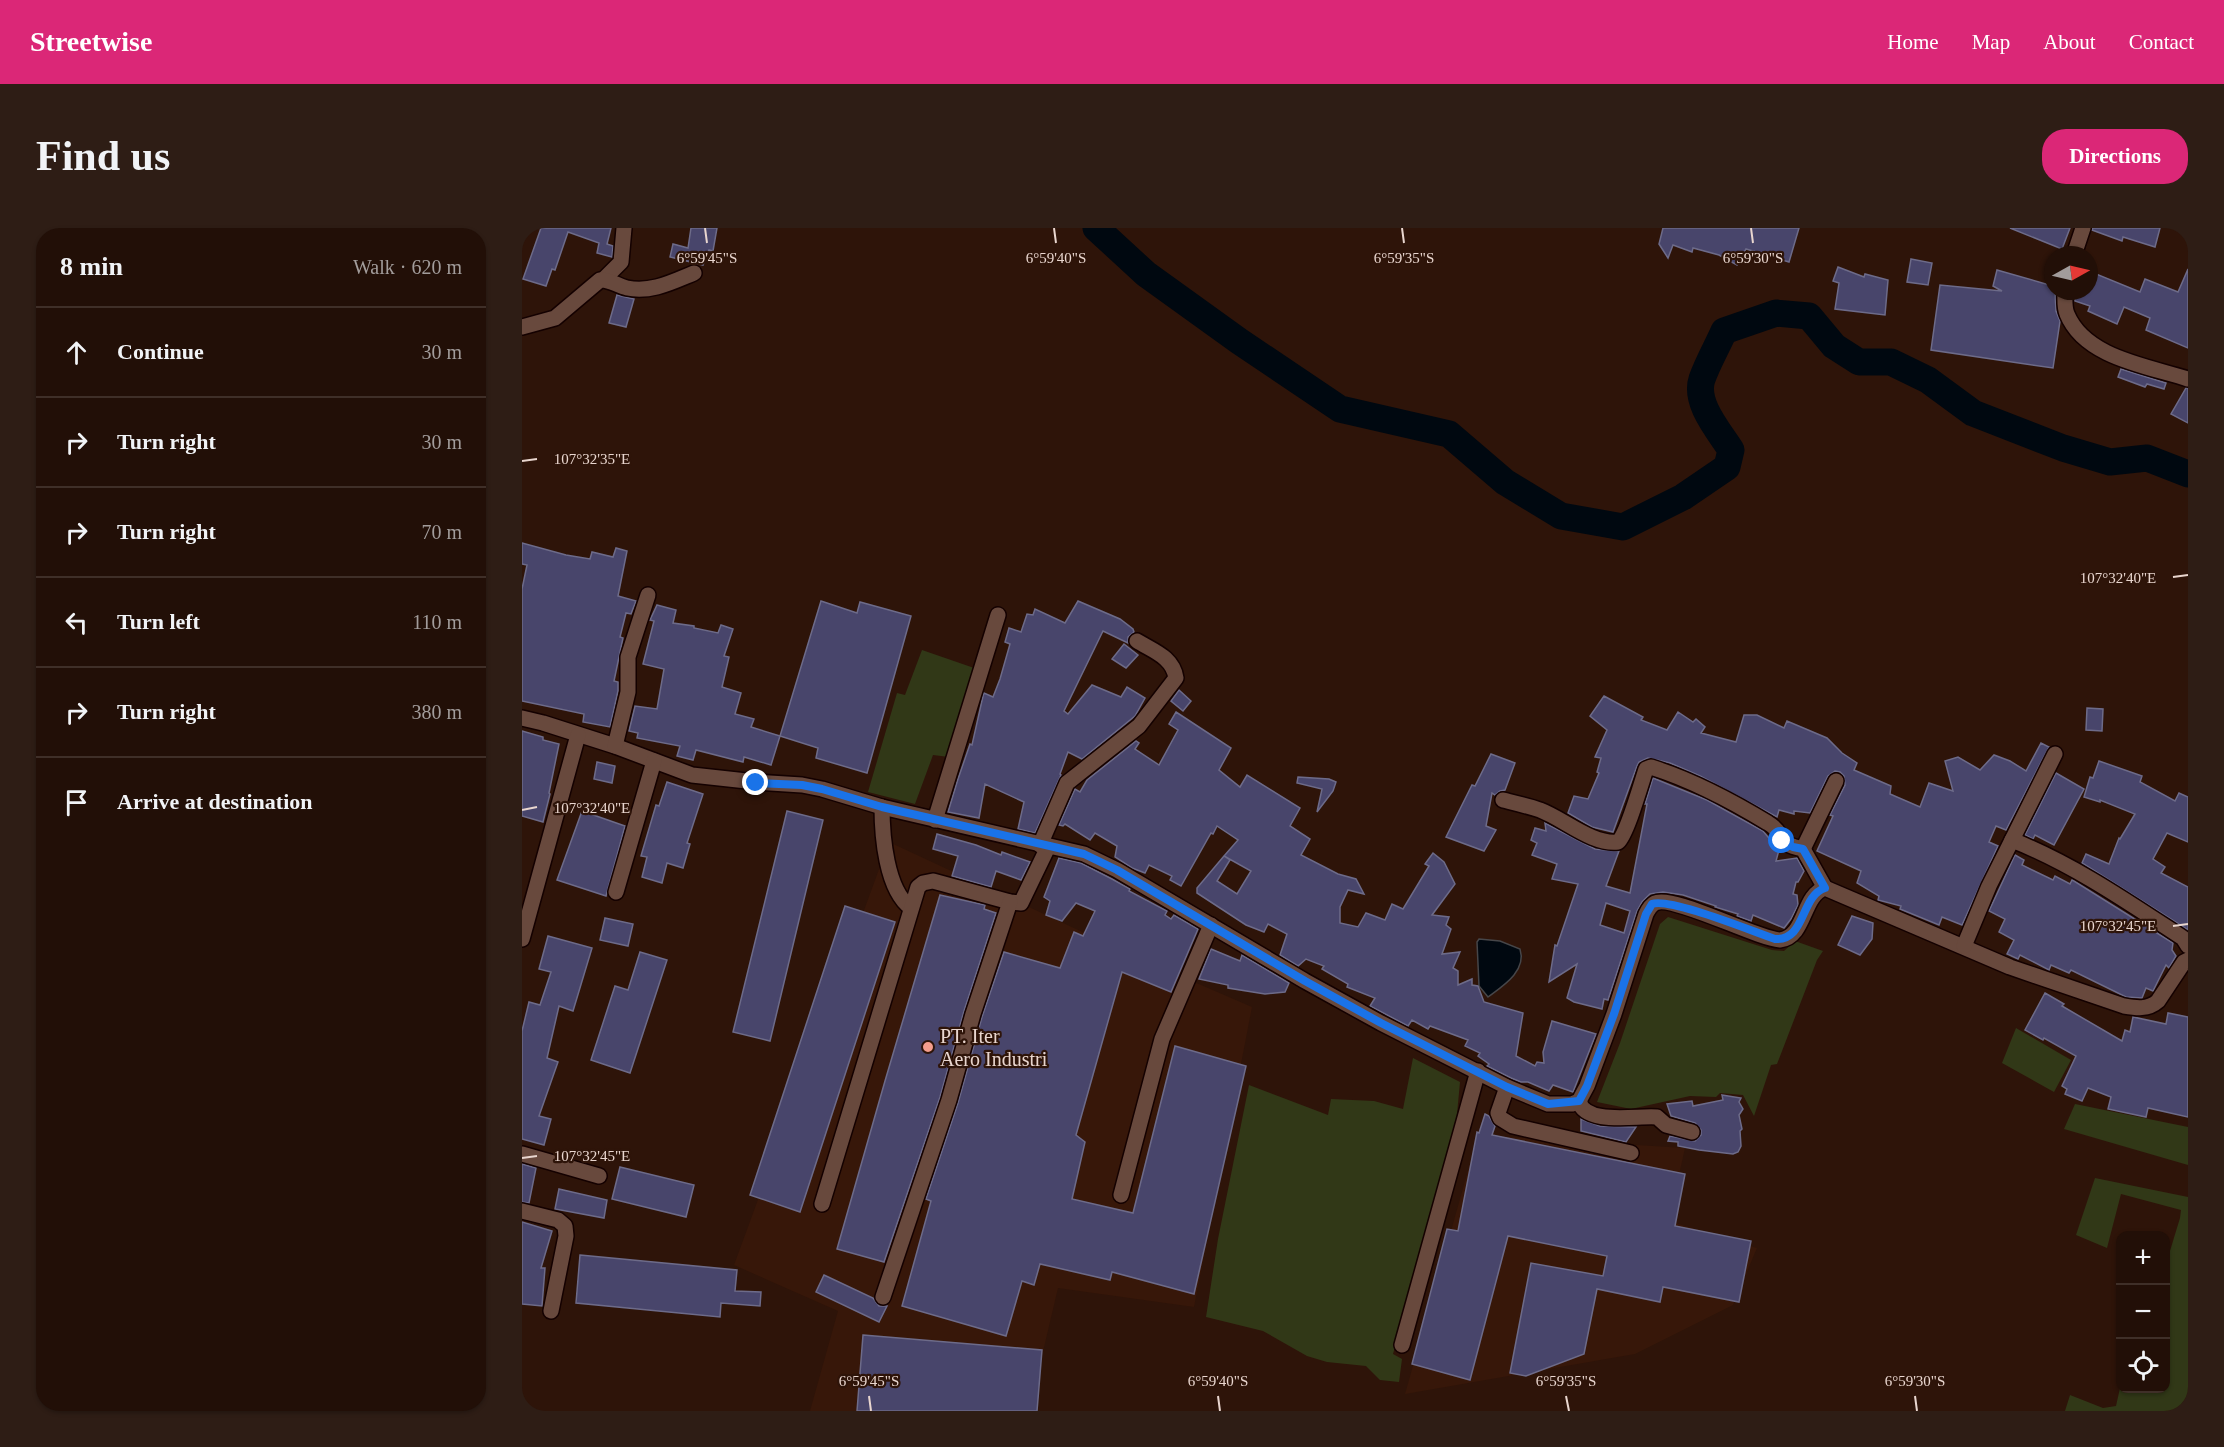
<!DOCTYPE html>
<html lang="en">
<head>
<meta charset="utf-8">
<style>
  :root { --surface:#220f07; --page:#2e1d15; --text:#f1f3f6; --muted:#a29c9b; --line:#3f2f28; --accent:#db2777 }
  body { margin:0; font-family:"Times New Roman",serif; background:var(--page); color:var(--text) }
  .controls { position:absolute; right:18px; bottom:18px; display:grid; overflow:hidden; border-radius:12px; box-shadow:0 2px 4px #0004 }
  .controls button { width:54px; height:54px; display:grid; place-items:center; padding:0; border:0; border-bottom:2px solid var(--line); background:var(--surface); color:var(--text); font:30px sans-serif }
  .compass { position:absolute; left:1522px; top:18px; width:54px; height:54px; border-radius:50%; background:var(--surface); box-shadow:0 2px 4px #0004; rotate:82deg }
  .stop { position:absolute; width:18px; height:18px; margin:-14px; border:4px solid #1a73e8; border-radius:50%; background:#fff }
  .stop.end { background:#1a73e8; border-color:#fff; box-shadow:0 2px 6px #0008 }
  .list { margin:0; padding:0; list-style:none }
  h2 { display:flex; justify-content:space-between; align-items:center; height:78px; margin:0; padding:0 24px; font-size:26px }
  h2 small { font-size:20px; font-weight:400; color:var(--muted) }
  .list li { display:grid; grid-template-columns:39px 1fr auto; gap:18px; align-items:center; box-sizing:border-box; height:90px; padding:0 24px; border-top:2px solid var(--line) }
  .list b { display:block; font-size:22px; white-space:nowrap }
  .list em { font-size:20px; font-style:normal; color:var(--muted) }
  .icon { flex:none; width:33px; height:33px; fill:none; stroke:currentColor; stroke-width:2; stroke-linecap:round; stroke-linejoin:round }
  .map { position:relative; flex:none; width:1666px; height:1183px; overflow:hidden; border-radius:24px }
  header { display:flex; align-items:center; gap:36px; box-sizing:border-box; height:84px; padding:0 30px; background:var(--accent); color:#fff }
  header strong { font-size:28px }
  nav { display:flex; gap:33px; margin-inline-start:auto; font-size:21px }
  .intro { display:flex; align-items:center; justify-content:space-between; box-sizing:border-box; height:144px; padding:0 36px }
  h1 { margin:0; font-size:42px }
  .button { padding:15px 27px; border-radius:24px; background:var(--accent); color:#fff; font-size:21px; font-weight:700 }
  main { display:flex; gap:36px; padding:0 36px }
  aside { flex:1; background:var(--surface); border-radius:24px; box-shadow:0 2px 4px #0004 }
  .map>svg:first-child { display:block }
  .built { fill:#371709 }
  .green { fill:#313817 }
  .water { fill:#000810; stroke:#464649; stroke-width:1.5 }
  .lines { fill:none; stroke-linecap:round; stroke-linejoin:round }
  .river { stroke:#000810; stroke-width:27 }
  .building { fill:#48456b; stroke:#6d6b89; stroke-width:1.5; fill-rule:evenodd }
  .minor-casing { stroke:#140100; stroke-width:18 }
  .minor { stroke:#68493d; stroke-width:15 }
  .route { stroke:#1a73e8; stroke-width:8 }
  .ticks { fill:none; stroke:#e9d6cf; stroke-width:2 }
  .poi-dot { fill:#f49d8d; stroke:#2e1409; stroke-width:2 }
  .labels { text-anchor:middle; stroke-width:4.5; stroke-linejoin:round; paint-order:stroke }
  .poi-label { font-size:20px; fill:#e9d6cf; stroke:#2e1409; text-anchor:start }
  .ticks-label { font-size:15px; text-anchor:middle; fill:#e9d6cf; stroke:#2e1409; stroke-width:4.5; stroke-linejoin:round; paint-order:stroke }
</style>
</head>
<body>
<header>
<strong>Streetwise</strong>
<nav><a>Home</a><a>Map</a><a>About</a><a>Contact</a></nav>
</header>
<div class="intro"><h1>Find us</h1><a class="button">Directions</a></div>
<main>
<aside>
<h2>8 min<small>Walk · 620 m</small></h2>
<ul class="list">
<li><svg class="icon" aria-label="ahead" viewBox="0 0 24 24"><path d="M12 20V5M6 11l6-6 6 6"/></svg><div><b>Continue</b></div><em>30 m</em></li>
<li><svg class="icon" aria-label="right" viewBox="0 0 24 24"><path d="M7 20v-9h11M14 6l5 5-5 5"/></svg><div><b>Turn right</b></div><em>30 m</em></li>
<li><svg class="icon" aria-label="right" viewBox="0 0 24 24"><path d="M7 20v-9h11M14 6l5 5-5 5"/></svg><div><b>Turn right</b></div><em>70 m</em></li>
<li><svg class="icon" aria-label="left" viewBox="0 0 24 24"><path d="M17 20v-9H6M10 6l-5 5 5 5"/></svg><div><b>Turn left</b></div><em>110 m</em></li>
<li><svg class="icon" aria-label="right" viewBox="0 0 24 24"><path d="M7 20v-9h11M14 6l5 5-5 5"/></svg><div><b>Turn right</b></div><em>380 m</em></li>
<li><svg class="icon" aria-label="arrive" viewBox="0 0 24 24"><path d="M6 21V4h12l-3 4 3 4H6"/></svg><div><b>Arrive at destination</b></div></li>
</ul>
</aside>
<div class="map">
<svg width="1666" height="1183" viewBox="0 0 1666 1183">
  <rect width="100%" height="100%" fill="#2e1409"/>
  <g class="built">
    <polygon points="367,614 612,728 730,779 672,1079 536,1060 507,1183 288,1183 316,1083 212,1037"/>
    <polygon points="956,907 1163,920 1147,993 1235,1020 1211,1077 1113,1126 883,1166"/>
  </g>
  <g class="green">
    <polygon points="400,422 455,441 427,529 411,527 393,576 346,564 375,465 383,467"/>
    <polygon points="1146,689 1250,722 1262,723 1273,713 1301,723 1295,732 1255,836 1249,837 1232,888 1221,867 1198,865 1194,869 1168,868 1109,881 1075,874 1098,815 1138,696"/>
    <polygon points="1494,800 1549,832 1532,864 1480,835"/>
    <polygon points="891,830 938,854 934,897 871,1126 880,1131 877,1154 858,1152 844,1138 805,1134 785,1128 741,1103 684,1089 696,1011 727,857 806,887 809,871 852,873 881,881"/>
    <polygon points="1553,876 1666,899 1666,937 1542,901"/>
    <polygon points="1573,950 1666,969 1666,1183 1543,1183 1548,1167 1581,1180 1594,1178 1598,1160 1644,1160 1644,1036 1658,990 1659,982 1599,966 1585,1020 1554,1007"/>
  </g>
  <path class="water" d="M 957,711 L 978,713 L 998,721 C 1005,743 981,758 966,769 L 957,758 L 955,714 Z"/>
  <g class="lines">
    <path class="river" d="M 574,0 L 624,46 L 717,113 L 818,181 L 927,206 L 983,254 L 1039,288 L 1101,299 L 1161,269 L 1205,239 L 1209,222 C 1197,203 1172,175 1180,151 C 1186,134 1195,119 1202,103 L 1254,85 L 1287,88 L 1312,118 L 1337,134 L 1369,134 L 1406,152 L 1451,185 L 1541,220 L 1588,234 L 1625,230 L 1666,246"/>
  </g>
  <g class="building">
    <polygon points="19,0 89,0 85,16 91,18 90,29 75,25 77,15 46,4 33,42 30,41 24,58 1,51"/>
    <polygon points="169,0 195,0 191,23 187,22 181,37 148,29 151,16 166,20"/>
    <polygon points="1141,0 1277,0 1267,34 1224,21 1215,37 1197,27 1171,20 1170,24 1151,17 1146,30 1137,16"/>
    <polygon points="1488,0 1548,0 1540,21"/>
    <polygon points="1571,0 1638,0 1633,19 1601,9 1600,13 1570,2"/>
    <polygon points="1389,31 1410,35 1406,57 1385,54"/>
    <polygon points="1316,39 1342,49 1343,46 1366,52 1363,87 1313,81 1317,55 1311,53"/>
    <polygon points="1666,41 1666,120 1624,102 1628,90 1602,79 1595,96 1566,83 1568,78 1553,73 1553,63 1567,63 1567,43 1618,64 1623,51 1656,64"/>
    <polygon points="1475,42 1531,58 1531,63 1533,63 1534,83 1538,93 1531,140 1409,122 1418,57 1480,63 1471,58"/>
    <polygon points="95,67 112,71 104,99 87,95"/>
    <polygon points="1599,141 1644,155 1642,161 1625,156 1623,159 1596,149"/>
    <polygon points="1664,160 1666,160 1666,195 1649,186"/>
    <polygon points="0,315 44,327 68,331 70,324 91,329 94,320 105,323 96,368 114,373 109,386 104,385 98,409 101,410 92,453 96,454 96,463 88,499 61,494 62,486 0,473 0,361 5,337 0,336"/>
    <polygon points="299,373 335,385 338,374 389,388 345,545 294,530 296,520 258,508"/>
    <polygon points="556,373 598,391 611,401 612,404 606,409 606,415 581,403 542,483 546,486 570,457 599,469 605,459 623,470 613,488 560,531 546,524 538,546 539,547 513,605 496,601 502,574 463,556 457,590 426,584 436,551 448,516 450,517 461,468 462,465 471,469 478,451 488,416 483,414 487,400 499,404 505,386 511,387 513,381 543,395"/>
    <polygon points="135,377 154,382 151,395 172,398 172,400 196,405 199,397 211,401 202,428 207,429 200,459 219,465 213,486 232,491 229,499 258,508 249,537 222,529 221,534 174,522 171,532 155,528 158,518 115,510 116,505 107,503 113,478 135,481 142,441 121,436 132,393 128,392"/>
    <polygon points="602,416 616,427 604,440 590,431"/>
    <polygon points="657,462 669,473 661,483 649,473"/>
    <polygon points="1082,468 1121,489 1119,492 1145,502 1156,484 1171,494 1174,491 1183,499 1179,505 1214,514 1222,487 1235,487 1262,500 1265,493 1305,510 1320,525 1335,535 1332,542 1369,558 1368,566 1398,579 1407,555 1431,563 1423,533 1436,529 1458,542 1472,527 1488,533 1504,543 1519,515 1527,519 1484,602 1474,598 1467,614 1476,618 1440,697 1420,689 1417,697 1378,681 1379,678 1356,672 1357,668 1335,655 1339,643 1295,623 1311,588 1308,587 1323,557 1322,548 1318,544 1313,543 1306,548 1288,585 1272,583 1272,586 1257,582 1255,589 1178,548 1148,535 1126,530 1117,534 1115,538 1091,604 1070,599 1046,585 1052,568 1066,571 1077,545 1075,544 1079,530 1073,529 1085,502 1068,488"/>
    <polygon points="1565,480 1581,481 1580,503 1564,502"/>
    <polygon points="654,484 709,520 697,542 718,559 725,547 778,580 768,598 788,611 779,627 816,646 834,651 842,666 826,662 818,679 818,695 836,699 844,685 863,692 870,676 881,681 907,638 903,636 911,625 922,634 933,656 910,687 927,689 924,697 929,701 920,726 938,724 931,740 936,743 936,757 950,751 950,757 956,758 962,774 1001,785 994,828 1013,838 1015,834 1022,835 1021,824 1030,793 1074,806 1051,864 1031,857 1027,863 1006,854 999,854 989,850 965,838 967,836 956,828 958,825 943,818 946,812 908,798 906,801 890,792 886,798 848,778 853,770 825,759 826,756 800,741 802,738 784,731 776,738 758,727 765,706 746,696 742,704 724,697 675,665 675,660 702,628 708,632 695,653 715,666 729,643 702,628 716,612 695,598 691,606 689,605 659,658 648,652 650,648 627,637 623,645 610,640 593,629 595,618 573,605 568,612 543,596 541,598 537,597 553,561 558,564 565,552 614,513 617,515 613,521 637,537 656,502 647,496"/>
    <polygon points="0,503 21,509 21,512 37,516 27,565 28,566 21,594 0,588"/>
    <polygon points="969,526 993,535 983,562 978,563 973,567 970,565 964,598 974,602 962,623 924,609 950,557 953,558"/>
    <polygon points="1577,533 1620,548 1618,554 1653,573 1657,565 1666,569 1666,614 1645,605 1631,631 1643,639 1639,645 1666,659 1666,702 1560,635 1564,626 1587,636 1597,610 1598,611 1613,586 1578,572 1578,574 1562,569 1568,549 1571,550"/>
    <polygon points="75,534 93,538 90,555 72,551"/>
    <polygon points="1534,545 1562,561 1532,617 1513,607 1511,611 1503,607"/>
    <polygon points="776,549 807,551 814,554 811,563 795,584 800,561 775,555"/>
    <path d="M 1131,550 L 1185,572 L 1241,603 L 1257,622 L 1254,633 L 1275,630 L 1282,643 L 1276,654 L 1274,654 L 1271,666 L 1275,667 L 1276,677 L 1269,691 L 1262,700 L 1231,687 L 1229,693 L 1215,688 L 1216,686 L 1193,679 L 1194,678 L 1161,667 L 1141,664 L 1128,666 L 1120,674 L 1115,683 L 1086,772 L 1082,771 L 1080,781 L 1052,774 L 1045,770 L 1055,736 L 1027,754 L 1033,717 L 1035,718 L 1056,656 L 1030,651 L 1035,636 L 1010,627 L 1015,615 L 1009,612 L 1013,600 L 1024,603 L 1023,595 L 1073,621 L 1097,623 L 1084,658 L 1108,665 L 1125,576 L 1123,576 ZM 1084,675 L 1108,683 L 1102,705 L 1078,697 Z"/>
    <polygon points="145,554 181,566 165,615 168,616 161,640 145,635 140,655 120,649 125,629 119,628 134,577 137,578"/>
    <polygon points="60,583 103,598 84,668 35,652"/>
    <polygon points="265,583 301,592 248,813 211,804"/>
    <polygon points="415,606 454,617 479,627 480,624 508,634 499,652 474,643 469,659 430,648 436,628 411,621"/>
    <polygon points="1493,627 1502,632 1500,637 1531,652 1533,648 1548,656 1550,652 1552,653 1651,715 1650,722 1654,728 1647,740 1644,737 1631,763 1624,760 1620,770 1604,769 1549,742 1547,745 1529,737 1527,742 1498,727 1496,731 1485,726 1492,712 1477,704 1483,691 1467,683"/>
    <polygon points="537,630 559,635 590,651 608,661 607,663 645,683 643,687 649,691 652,687 676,701 649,764 600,744 554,907 563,914 550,971 611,985 653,818 724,838 672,1066 590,1044 588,1052 518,1036 512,1057 500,1053 484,1108 380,1078 409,973 404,971 436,875 460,789 482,724 538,740 552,704 561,708 573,683 554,675 540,693 524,687 528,673 522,669"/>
    <polygon points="418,667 463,677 462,681 474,685 442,783 418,869 362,1034 315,1021 363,853"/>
    <polygon points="323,678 373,694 278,984 228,967"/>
    <polygon points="1330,688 1351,695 1350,711 1338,727 1316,717"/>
    <polygon points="83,690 111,696 106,718 78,712"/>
    <polygon points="26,708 70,720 51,783 37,778 25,830 36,834 17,888 29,891 22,917 0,911 0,803 7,774 18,777 29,744 17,741"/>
    <polygon points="689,721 718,733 720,727 767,755 763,764 743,766 706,760 706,757 677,751"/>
    <polygon points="118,724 145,732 108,845 69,832 93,758 106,762"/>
    <polygon points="1523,765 1542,776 1540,778 1600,813 1603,802 1608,804 1611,789 1644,796 1646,785 1666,789 1666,889 1626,880 1624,889 1586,881 1589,869 1566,860 1560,873 1543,866 1545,861 1540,858 1554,828 1522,810 1521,812 1503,802"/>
    <polygon points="1200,867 1219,870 1217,874 1221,881 1217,887 1220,901 1218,903 1219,918 1216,924 1211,926 1177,922 1156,918 1156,914 1146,913 1148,908 1173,913 1179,907 1179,902 1173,895 1149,888 1145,876 1170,873 1171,878 1201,872"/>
    <polygon points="963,886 967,888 973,898 970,907 1163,946 1153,998 1229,1013 1217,1074 1141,1059 1138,1074 1075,1061 1062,1126 1004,1148 988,1145 1009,1035 1081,1048 1085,1028 986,1008 948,1152 890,1136 925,1001 936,1003 955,904 957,905"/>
    <polygon points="1059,891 1078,898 1114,899 1104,914 1059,903"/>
    <polygon points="0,936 14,940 7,975 0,974"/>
    <polygon points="98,939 172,957 164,989 90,971"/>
    <polygon points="37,961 85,972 82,990 33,981"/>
    <polygon points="0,994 30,1003 19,1040 23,1040 20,1078 0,1076"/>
    <polygon points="58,1027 215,1042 213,1063 239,1064 238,1078 199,1075 198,1089 54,1075"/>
    <polygon points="302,1047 351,1070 357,1078 365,1078 357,1094 294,1064"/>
    <polygon points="341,1107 520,1122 515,1183 335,1183"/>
  </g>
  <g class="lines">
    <g class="minor-casing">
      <g id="minor">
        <polyline points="1552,27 1561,0"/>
        <polyline points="82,51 99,34 102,0"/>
        <path d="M 1543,63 C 1543,71 1542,79 1545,86 C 1563,130 1626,138 1666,151"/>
        <path d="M 0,99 L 33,90 L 78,52 C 87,51 96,58 105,60 C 129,65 150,54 172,45"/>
        <path d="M 0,490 L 21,495 L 93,518 L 170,547 L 234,554 L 280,557 L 300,561 L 360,579 L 562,626 L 595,642 L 783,753 L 859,795 L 985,859 L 1026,876 L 1050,876 L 1057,873 L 1065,858 L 1092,786 L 1124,686 C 1126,682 1129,677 1133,675 C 1150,666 1233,710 1258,712 C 1284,709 1280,667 1303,660 L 1488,739 L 1602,778 C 1614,780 1626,782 1636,773 L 1662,734 L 1666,732"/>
        <polyline points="93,518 106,464 106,429 126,367"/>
        <path d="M 981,572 C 993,575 1006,578 1018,582 C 1042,591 1070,617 1096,614 C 1105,606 1119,556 1124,541 L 1129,539 C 1170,552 1210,573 1246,595 C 1264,605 1253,616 1281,621 L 1303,660"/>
        <path d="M 360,579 C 360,607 364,662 389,680"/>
        <polyline points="413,592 476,387"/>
        <path d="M 1490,612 C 1551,636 1606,674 1661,710 L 1666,718"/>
        <path d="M 518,617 L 545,555 L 617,498 L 654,450 C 651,429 631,423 615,413"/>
        <polyline points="1281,621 1314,553"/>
        <polyline points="94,664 132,533"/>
        <polyline points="0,711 56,507"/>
        <polyline points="1442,718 1467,658 1533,526"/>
        <polyline points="985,859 976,885 978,890 991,898 1109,925"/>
        <path d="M 1057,873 C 1063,898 1116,887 1135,889 L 1144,897 L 1170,904"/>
        <polyline points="0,926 77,948"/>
        <polyline points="599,967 640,811 689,697"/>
        <polyline points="300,976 396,659 401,655 411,653 488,674 499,675 526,619"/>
        <polyline points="0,983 36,992 43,998 44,1008 29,1083"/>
        <polyline points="361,1069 427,872 451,786 488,674"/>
        <polyline points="880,1117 956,843"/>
      </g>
    </g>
    <use href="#minor" class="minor"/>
  </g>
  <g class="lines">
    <path class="route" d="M 234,555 L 280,557 L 300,561 L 360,579 L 562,626 L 595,642 L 783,753 L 859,795 L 985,859 L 1026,876 L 1057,873 L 1065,858 L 1092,786 L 1124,686 L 1130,676 C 1147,669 1232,704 1253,711 C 1284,713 1278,668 1303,660 L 1281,621 L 1271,619 L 1260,613"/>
  </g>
  <path class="ticks" d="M 183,0 L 185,15M 532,0 L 534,15M 880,0 L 882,15M 1229,0 L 1231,15M 0,233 L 15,231M 1651,349 L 1666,347M 0,582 L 15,579M 1651,698 L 1666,696M 0,930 L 15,928M 347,1168 L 349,1183M 696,1168 L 698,1183M 1044,1168 L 1047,1183M 1393,1168 L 1395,1183"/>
  <circle class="poi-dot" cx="406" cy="819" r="6"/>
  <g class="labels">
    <g class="poi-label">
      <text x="418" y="815">PT. Iter<tspan x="418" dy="23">Aero Industri</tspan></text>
    </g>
  </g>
  <g class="ticks-label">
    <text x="185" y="35">6°59'45"S</text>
    <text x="534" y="35">6°59'40"S</text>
    <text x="882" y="35">6°59'35"S</text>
    <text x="1231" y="35">6°59'30"S</text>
    <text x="70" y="236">107°32'35"E</text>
    <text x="1596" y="355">107°32'40"E</text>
    <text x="70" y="585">107°32'40"E</text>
    <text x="1596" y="703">107°32'45"E</text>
    <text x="70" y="933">107°32'45"E</text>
    <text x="347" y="1158">6°59'45"S</text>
    <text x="696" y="1158">6°59'40"S</text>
    <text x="1044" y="1158">6°59'35"S</text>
    <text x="1393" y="1158">6°59'30"S</text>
  </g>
</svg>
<div class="controls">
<button>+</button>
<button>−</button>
<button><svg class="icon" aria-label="locate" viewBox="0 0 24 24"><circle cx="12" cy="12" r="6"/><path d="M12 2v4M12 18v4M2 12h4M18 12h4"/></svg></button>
</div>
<svg class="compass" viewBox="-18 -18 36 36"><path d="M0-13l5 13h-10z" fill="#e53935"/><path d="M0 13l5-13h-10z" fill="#a29c9b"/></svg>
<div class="stop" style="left:1260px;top:613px"></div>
<div class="stop end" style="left:234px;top:555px"></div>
</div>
</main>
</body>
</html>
